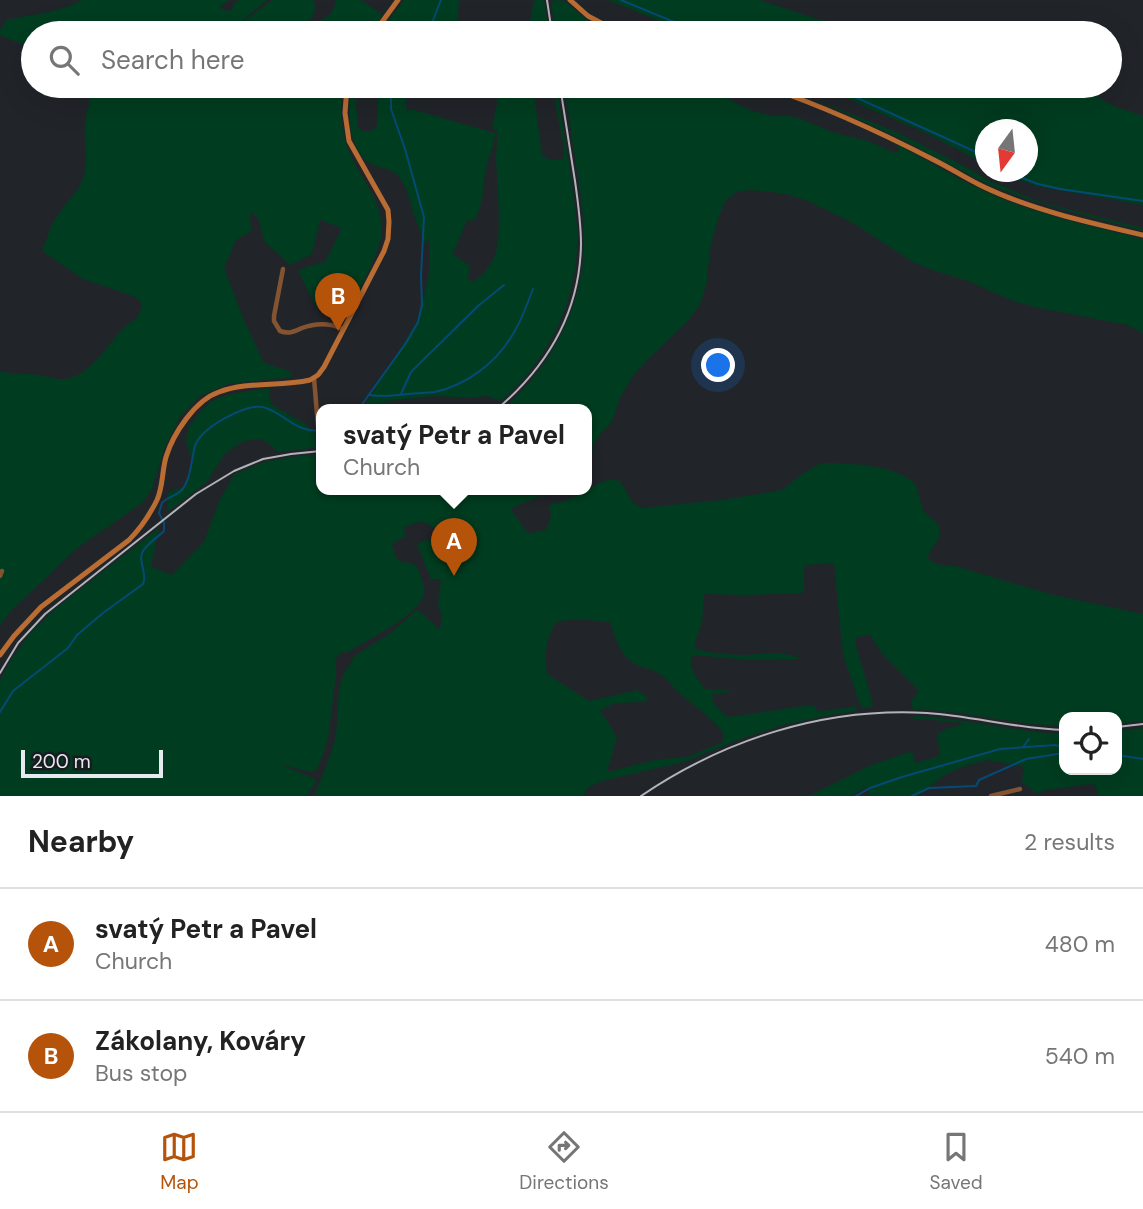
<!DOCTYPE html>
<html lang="en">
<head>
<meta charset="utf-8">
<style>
  :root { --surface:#fff; --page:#f2f2f2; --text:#222; --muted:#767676; --line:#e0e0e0; --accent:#b45309 }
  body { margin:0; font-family:"DM Sans",sans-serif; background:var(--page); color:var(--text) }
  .controls { position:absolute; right:21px; bottom:21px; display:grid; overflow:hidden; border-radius:14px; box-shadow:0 7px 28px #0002 }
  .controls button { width:63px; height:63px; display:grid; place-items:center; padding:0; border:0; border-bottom:2px solid var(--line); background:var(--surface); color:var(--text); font:35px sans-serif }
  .compass { position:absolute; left:975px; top:119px; width:63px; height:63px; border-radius:50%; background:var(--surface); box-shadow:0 7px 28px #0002; rotate:195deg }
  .scale { position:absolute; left:21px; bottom:18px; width:142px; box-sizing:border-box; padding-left:7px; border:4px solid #e7eaee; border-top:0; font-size:19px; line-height:24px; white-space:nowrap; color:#e7eaee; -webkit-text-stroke:5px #181b20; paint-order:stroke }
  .you { position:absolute; left:719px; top:366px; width:24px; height:24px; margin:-18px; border:5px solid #fff; border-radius:50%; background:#1a73e8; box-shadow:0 0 0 10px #1a73e833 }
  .badge { display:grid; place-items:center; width:46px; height:46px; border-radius:50%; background:var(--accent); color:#fff; font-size:23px; font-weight:700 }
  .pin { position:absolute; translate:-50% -58px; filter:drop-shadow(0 2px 4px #0008) }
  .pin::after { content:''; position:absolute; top:37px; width:24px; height:21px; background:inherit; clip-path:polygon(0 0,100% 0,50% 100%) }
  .popup { position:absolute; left:316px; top:404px; width:276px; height:91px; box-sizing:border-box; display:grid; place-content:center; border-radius:14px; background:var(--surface); filter:drop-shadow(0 2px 5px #0005); font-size:23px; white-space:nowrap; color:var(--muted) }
  .popup b { font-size:26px; color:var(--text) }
  .popup::after { content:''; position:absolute; left:50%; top:100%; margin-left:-14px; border:14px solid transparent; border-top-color:var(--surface) }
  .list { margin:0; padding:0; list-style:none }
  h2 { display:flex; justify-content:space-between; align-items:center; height:91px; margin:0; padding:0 28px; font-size:30px }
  h2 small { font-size:23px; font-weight:400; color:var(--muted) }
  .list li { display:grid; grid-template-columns:46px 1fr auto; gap:21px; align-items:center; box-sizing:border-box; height:112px; padding:0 28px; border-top:2px solid var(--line) }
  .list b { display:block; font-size:26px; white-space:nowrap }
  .list p { margin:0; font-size:23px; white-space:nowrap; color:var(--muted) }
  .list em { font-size:23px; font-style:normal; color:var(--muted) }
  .icon { flex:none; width:38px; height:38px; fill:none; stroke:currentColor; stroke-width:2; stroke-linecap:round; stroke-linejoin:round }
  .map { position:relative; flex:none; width:1143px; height:796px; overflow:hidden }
  .search { position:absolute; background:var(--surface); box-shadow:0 7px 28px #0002; left:21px; right:21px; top:21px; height:77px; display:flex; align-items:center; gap:18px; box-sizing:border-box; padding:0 24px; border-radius:38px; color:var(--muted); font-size:26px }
  .sheet { height:315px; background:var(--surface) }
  nav { display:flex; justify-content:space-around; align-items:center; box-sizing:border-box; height:98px; border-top:2px solid var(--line); background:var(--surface); font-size:19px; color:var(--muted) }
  nav a { display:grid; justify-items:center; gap:4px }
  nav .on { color:var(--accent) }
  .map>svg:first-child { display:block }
  .green { fill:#003d20; fill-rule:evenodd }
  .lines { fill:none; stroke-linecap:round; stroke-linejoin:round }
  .stream { stroke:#054a75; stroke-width:2 }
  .street { stroke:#845432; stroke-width:4.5 }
  .secondary { stroke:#ba6d32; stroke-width:5 }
  .rail { stroke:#b1b4b8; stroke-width:2 }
</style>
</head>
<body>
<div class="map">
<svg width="1143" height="796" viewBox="0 0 1143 796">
  <rect width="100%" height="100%" fill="#21252a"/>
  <g class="green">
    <path d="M 82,0 L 229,0 L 219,7 L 228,11 L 232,10 L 233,4 L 239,0 L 267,0 L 228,33 L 33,33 L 33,46 L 16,42 L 0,35 L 0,30 L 7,20 C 33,14 59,13 82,0 Z"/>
    <path d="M 272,0 L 313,0 L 316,7 L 312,19 L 309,19 L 311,23 C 325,21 334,14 336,0 L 361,0 L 381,14 L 381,18 L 368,33 L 231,33 L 242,23 Z"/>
    <polygon points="404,0 459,0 457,33 379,33"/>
    <polygon points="534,0 544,0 549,33 545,33 543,22 541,21 538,23 535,33 528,33"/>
    <path d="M 556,0 C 568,0 572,8 581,15 C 587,21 594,25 601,29 L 599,30 L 600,33 L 556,33 L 551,3 Z"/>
    <polygon points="608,0 760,0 817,19 860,28 897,33 689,33"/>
    <path d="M 89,86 L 342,86 C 341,107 340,129 348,149 C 358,176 381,198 382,227 C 382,249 365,277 356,298 L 335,291 L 317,309 L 298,270 L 325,262 L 342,228 L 320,220 L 312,254 L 290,265 L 264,241 L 259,219 L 250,212 L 251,231 L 236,240 L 224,268 L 244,320 L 264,363 L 292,372 L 291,377 L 228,384 L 200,396 L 180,417 L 165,447 L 152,489 L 142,503 L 77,548 L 12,610 L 0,625 L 0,371 C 13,375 25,373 38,375 C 48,377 61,381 71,378 C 94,370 107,345 123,329 C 133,319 139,321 142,304 L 139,300 L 133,296 L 83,279 L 42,251 C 46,242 49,230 54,221 C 61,208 77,194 82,181 C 90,163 83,141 85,122 C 87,109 93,98 89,86 Z"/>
    <path d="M 351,86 L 356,86 L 356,104 L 358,127 L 362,131 L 371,131 L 377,126 L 378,99 L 382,86 L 404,86 L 407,112 L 409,110 L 414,110 L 495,133 C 495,144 491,151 488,160 C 482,182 486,200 474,221 L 467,220 L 453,254 L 470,266 L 468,278 L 472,282 C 481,278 490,267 494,258 C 503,239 497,180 496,158 C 496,148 499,139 496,130 L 492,128 L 499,94 L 475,86 L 533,86 L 542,155 C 549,161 556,161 564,158 L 564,148 L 552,86 L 557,86 C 561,116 566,146 571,176 C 574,200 578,223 577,246 C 575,307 546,362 501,401 L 486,396 L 473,398 L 435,396 L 389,401 L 364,407 L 419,318 L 429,273 L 429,240 L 425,244 C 422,235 418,227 415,218 C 410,204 409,189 399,177 C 392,168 379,168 370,163 C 346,148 349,109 351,86 Z"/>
    <path d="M 564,86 L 715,86 L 717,91 L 723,96 L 750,110 L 772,116 L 790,116 L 801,119 L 835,133 L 868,141 L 895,153 L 900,151 L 897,146 L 900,146 C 928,161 954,177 982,190 C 1032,214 1089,225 1143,239 L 1143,333 L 1127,325 L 1035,307 L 1011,300 L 968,281 L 932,270 L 913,262 L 853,223 L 808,201 L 786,194 L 772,192 L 750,190 L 736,192 L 725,201 L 718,219 L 710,248 L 707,281 L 702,299 L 698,307 L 687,322 L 648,359 L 632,377 L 619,400 L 612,422 L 602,432 L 593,445 L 591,461 L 587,468 L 587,410 L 502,410 C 550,368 582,311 584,246 C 585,223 581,200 578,176 C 573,146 569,116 564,86 Z"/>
    <polygon points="824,86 1077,86 1116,107 1143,116 1143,205 1036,186 998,172 1028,172 1028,130 986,130 985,164 922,131 869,109"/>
    <polygon points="812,98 894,131 964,166 990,181 1040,202 1143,228 1143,231 1039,203 1005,191 985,183 897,137"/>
    <polygon points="269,388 271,404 307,425 321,440 321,447 278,452 263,439 244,441 231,449 225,454 206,483 167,512 168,494 174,490 184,487 193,464 186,440 189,426 202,410 212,401 226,395"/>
    <path d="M 321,454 L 321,490 L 555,490 L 512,508 L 513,514 C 521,519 521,527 528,533 L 537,532 L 547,529 L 551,515 L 549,506 L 556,502 L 559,503 C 567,500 574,497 582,493 C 595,486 604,477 620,481 L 633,503 L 642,508 L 722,500 L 782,490 C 788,486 791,482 797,478 C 805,472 815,465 825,463 C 853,464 895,464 916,485 L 923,511 L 940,526 L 939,538 L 928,555 L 928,558 C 935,566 945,565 955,566 L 1053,595 L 1143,614 L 1143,721 L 1117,724 L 1117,717 L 1064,717 L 1064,726 C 1013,725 964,710 913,709 L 911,701 L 919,691 C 903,673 881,657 870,634 L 855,638 L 856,646 L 873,704 L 871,708 L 863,708 L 860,704 L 843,655 L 834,563 L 807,565 L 804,567 L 804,589 L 802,593 L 746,595 L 704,594 L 702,621 L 694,646 L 696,649 C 710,653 725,654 740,655 C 759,655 784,649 800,659 L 750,660 L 694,655 L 691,658 C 690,669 698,681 705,689 L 735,691 L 713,694 L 712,695 L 714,704 L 727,717 C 756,714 785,708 814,705 L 818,712 L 857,706 L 856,711 L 829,715 L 779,726 L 738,740 L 684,762 L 602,781 L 589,787 L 582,796 L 314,796 C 322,776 332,755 336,734 C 339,716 336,696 342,679 C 344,671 352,664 354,656 L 388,635 L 417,610 L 420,611 L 440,630 L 442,616 L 438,606 L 441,579 L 431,579 L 417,544 L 429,539 L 430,542 L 434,540 L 433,537 L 444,533 L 422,521 L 404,527 L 405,536 L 392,544 L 396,557 L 399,561 C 415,565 416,560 421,578 C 423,583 425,588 424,594 C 419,616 366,640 347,653 L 342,651 L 335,659 C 338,672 334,685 333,698 C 330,725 329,744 317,769 L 311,772 L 279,764 L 315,779 L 315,783 L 307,796 L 0,796 L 0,681 L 12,658 L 33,630 L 60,605 L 159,528 L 151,567 L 172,575 L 204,542 L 220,499 L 235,474 L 264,462 L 292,457 ZM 575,619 L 610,622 C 616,640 620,657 639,666 C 645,668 654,670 659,674 C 666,677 670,684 675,689 C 692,705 709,714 724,734 L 723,742 L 687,757 L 655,760 L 607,772 L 617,737 L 600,710 L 615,703 L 645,702 L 648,698 L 637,690 L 589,701 L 547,674 C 544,655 546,638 556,622 Z"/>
    <path d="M 913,716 C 964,718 1013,732 1064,734 L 1064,770 L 1117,770 L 1117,731 L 1143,728 L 1143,796 L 1098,796 L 1096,786 L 1091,784 L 1045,790 L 1037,794 L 1021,781 L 1025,767 L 988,760 L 962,767 L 946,774 L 917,796 L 869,796 L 867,787 L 849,796 L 809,796 L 871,765 L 910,752 L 913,753 L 915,763 L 940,756 L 937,735 L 945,729 L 962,725 L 961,723 L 934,720 L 914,719 Z"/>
  </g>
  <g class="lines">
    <g class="stream">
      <polyline points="621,0 701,33"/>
      <polyline points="428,33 441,0"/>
      <polyline points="831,86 976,152 986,160"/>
      <polyline points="1007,172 1038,184 1060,189 1143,201"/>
      <polyline points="401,394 411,372 478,306 504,285"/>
      <path d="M 370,395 C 383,398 395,395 408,394 C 417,393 427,393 435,392 C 467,385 497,362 513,334 C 522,320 527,304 533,289"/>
      <polyline points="358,410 406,343 418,322 422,305 421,276 424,217 405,149 391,109 391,95 393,86"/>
      <path d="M 0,712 L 13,691 L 68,648 L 77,635 L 103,613 L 143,584 C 148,573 137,561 143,551 C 148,543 158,537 164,531 L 164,523 L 159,513 C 159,512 162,504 162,503 C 168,496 179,496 184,487 C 192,474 191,460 195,446 C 201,428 244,404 262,407 C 283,411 295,434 321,430"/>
      <polyline points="1023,747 1029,739"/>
      <polyline points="1117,755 1143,759"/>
      <polyline points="856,796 870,788 902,777 1000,749 1055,745 1064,747"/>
      <polyline points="912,796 929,788 976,786 979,780 1026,759 1064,753"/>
    </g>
    <g class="street">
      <path d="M 283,269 L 274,316 L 274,321 L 280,331 C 289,334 293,332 302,328 C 316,323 330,323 343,329"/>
      <polyline points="314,378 318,426 319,433 321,435"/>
      <polyline points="0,576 2,571"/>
      <polyline points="991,796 1020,789"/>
    </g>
    <g class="secondary">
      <polyline points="570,0 588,16 620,33"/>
      <polyline points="374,33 398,0"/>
      <path d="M 764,86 C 823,106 880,132 936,161 C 952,169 967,179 984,187 C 1032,210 1091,223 1143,235"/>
      <path d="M 0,655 L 14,636 L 41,607 L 129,540 C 140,529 150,514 157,500 C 163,487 162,471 166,457 C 173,434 195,400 219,392 C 248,381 280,387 310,380 L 318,375 L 324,367 L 384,251 L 388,239 L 389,222 L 388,210 L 349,141 L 345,113 L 347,86"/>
    </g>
    <g class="rail">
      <polyline points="547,0 552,33"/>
      <path d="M 496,410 C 547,367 580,312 581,244 C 581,223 578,202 575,181 C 570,149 565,117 560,86"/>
      <polyline points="0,673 18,643 45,614 196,494 234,471 263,459 291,454 321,451"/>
      <polyline points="1117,727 1143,724"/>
      <path d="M 641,796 C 725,739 825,707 927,713 C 973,716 1018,729 1064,730"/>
    </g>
  </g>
</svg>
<div class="controls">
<button><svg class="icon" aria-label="locate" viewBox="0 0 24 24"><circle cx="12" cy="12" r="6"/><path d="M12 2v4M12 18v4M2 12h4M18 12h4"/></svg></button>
</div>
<svg class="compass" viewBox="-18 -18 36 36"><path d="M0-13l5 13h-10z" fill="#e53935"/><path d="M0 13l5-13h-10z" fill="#767676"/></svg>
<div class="scale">200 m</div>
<div class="you"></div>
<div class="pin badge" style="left:454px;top:576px">A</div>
<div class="popup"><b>svatý Petr a Pavel</b>Church</div>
<div class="pin badge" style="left:338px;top:331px">B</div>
<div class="search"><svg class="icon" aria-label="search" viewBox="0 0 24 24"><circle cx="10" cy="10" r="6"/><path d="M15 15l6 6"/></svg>Search here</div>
</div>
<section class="sheet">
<h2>Nearby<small>2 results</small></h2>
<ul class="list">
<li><span class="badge">A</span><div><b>svatý Petr a Pavel</b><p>Church</p></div><em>480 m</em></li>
<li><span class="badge">B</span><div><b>Zákolany, Kováry</b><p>Bus stop</p></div><em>540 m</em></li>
</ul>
</section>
<nav>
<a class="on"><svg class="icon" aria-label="map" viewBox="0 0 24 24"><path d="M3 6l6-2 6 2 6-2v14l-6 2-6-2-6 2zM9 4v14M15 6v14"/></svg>Map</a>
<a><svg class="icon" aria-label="directions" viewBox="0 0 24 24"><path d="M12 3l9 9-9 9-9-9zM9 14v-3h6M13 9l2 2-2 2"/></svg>Directions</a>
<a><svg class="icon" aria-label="saved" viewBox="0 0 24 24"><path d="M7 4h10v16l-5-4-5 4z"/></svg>Saved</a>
</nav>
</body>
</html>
